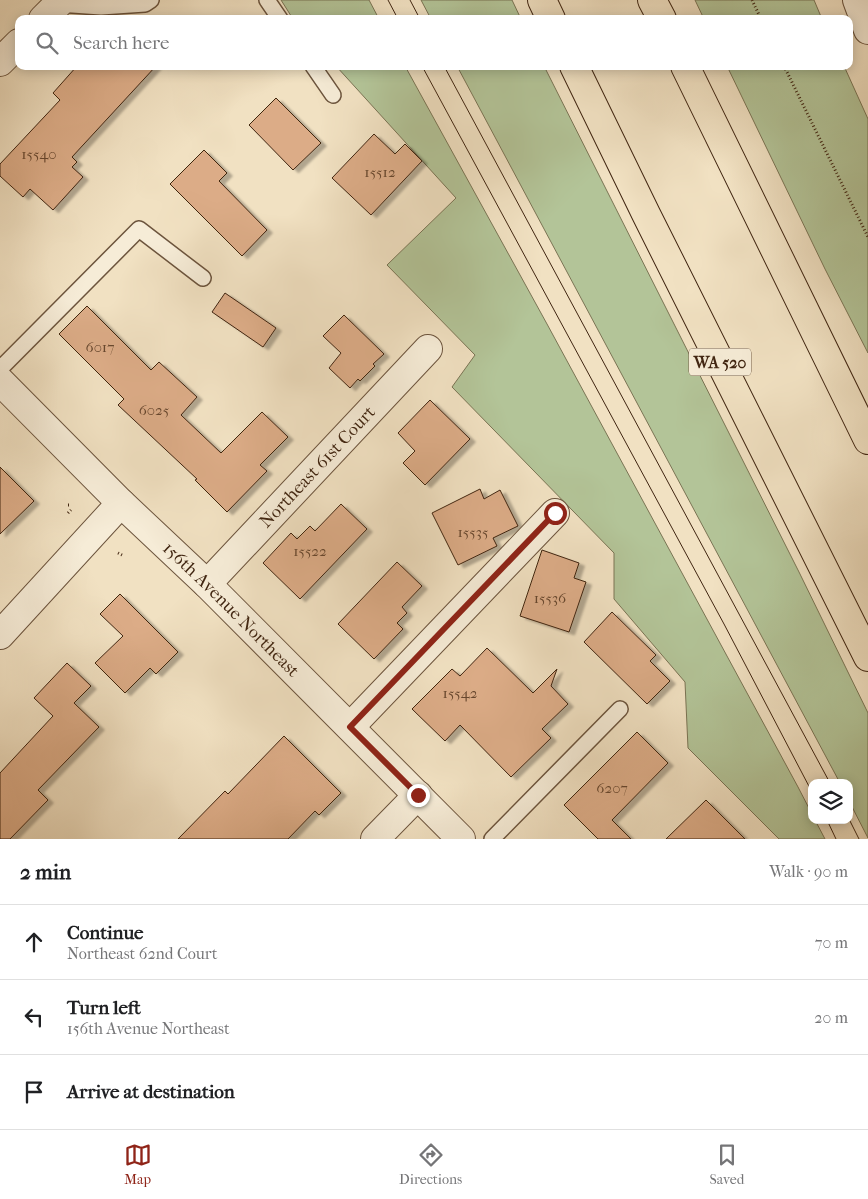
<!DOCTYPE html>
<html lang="en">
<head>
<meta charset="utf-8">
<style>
  :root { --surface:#fff; --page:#f6f6f6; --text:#202124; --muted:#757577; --line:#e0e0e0; --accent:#8f2418 }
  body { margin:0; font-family:"IM FELL French Canon",serif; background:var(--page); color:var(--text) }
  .controls { position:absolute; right:15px; bottom:15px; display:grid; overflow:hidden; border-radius:10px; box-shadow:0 2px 12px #0003 }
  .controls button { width:45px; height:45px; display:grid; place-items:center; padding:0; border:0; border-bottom:1px solid var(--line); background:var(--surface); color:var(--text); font:25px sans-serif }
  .stop { position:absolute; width:15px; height:15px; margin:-11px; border:4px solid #8f2418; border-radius:50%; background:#fff }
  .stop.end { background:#8f2418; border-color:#fff; box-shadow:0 1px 5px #0008 }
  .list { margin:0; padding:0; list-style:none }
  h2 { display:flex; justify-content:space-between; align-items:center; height:65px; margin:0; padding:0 20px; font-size:21px }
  h2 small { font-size:16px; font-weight:400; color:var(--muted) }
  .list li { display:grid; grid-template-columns:32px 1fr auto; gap:15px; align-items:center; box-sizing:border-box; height:75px; padding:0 20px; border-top:1px solid var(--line) }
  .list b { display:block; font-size:19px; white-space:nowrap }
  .list p { margin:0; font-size:16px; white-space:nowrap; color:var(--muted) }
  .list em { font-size:16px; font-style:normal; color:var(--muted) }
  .icon { flex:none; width:28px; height:28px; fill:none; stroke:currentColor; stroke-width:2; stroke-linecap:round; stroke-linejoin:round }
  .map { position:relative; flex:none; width:868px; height:839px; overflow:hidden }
  .search { position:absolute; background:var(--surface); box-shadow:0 2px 12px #0003; left:15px; right:15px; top:15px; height:55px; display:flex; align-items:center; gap:12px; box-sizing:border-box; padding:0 18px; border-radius:10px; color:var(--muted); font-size:19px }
  .sheet { height:290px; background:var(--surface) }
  nav { display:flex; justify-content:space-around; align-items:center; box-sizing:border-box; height:70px; border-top:1px solid var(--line); background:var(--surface); font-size:14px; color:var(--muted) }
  nav a { display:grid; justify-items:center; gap:2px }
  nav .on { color:var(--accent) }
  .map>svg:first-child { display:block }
  .green { fill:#b3c498; stroke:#7a7454 }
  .building { fill:#dcac87; stroke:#402511; filter:url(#shadow) }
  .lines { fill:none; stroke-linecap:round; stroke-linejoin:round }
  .service-casing { stroke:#6c543d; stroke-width:18 }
  .minor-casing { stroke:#6c543d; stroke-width:30 }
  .tertiary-casing { stroke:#6c543d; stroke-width:30 }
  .motorway-casing { stroke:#402511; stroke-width:30 }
  .path { stroke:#402511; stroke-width:3; stroke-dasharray:1 2.5; stroke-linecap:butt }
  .service { stroke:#f6ecd7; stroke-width:15 }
  .minor { stroke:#f6ecd7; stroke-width:28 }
  .tertiary { stroke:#f6ecd7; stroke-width:28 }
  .motorway { stroke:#f1e1c2; stroke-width:28 }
  .tram { stroke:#402511; stroke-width:1 }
  .route { stroke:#8f2418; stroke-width:6 }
  .labels { text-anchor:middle; stroke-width:4; stroke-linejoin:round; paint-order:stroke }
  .number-label { font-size:15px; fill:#67472e }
  .shield { fill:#f6ecd7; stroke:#77614c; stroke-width:1 }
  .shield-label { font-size:16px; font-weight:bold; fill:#402511 }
  .street-label { font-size:18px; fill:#402511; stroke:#f6ecd7 }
</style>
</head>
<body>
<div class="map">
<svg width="868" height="839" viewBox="0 0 868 839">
  <defs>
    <filter id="shadow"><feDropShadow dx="5.5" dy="3" stdDeviation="1" flood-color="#0004"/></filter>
  </defs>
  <rect width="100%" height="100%" fill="#f1e1c2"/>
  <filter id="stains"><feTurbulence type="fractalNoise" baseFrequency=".004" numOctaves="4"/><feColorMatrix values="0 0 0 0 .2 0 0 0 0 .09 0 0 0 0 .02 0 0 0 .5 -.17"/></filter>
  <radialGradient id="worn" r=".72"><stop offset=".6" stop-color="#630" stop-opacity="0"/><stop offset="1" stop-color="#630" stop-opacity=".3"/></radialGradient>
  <g class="green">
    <polygon points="281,0 369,0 379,19 293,19"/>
    <polygon points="421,0 512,0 521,19 431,19"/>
    <polygon points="695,0 814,0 822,19 704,19"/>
    <polygon points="336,66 405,66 547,324 798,787 812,814 812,820 815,820 825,839 779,839 688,748 685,682 614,599 614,553 452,387 475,355 387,265 456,198"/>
    <polygon points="457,66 544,66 799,572 868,713 868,838 849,801 849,783 840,783"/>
    <polygon points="727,66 844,66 868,119 868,353 825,269"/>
  </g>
  <g class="building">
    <polygon points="77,66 156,66 72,157 77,162 72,167 83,177 53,210 30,189 23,197 0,176 0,164 60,100 53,93"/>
    <polygon points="276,98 321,143 293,170 249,125"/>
    <polygon points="374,134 395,154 405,144 422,161 371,215 332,178"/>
    <polygon points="204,150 227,173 219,181 267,230 242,256 170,184"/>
    <polygon points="225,293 276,328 263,347 212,312"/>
    <polygon points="87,306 151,370 159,362 197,397 181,415 221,453 262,412 288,437 260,465 267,471 227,512 195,480 197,479 118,405 124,399 59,334"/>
    <polygon points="344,315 384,354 373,364 375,366 360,381 358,379 350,388 329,368 341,353 323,336"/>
    <polygon points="430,400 470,439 425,485 403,463 415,451 398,433"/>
    <polygon points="0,467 34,501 0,534"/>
    <polygon points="480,489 484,499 500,490 518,526 493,538 497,546 458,565 432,513"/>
    <polygon points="341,504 367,529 300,599 263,563 291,533 297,539 310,526 315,531"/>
    <polygon points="542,550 579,563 574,578 586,582 569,632 520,616"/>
    <polygon points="397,562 422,586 402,607 407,613 397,623 403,629 374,659 338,624"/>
    <polygon points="120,594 178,652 156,674 150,668 125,693 95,663 123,636 100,614"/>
    <polygon points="612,612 656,655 650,661 670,681 647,704 584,642"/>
    <polygon points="487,648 533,693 557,669 551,686 568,704 542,729 551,738 511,777 460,725 445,741 412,709 452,669 460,676"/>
    <polygon points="67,663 91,686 74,703 99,727 38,790 48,800 10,839 0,839 0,773 53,716 34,698"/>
    <polygon points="637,732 668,763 612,820 631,839 598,839 564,805"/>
    <polygon points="284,736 341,793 319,815 315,811 288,839 178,839 225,791 228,794"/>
    <polygon points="706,800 745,839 666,839"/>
  </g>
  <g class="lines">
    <g class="service-casing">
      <g id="service">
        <polyline points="267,0 280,19"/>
        <polyline points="58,4 101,7 145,4 151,0"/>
        <polyline points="313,66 333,95"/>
        <polyline points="0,369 139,229 203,278"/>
        <polyline points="492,839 620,709"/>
      </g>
    </g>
    <g class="minor-casing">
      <g id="minor">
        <polyline points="857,0 868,30"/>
        <path id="s1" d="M 0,381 L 121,503 L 207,584 L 461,839"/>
        <path id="s2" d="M 207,584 L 428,349"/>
        <polyline points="0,635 121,503"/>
        <polyline points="350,727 555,513"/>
        <polyline points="375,839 418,795"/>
      </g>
    </g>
    <g class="tertiary-casing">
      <g id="tertiary">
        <polyline points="43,19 62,0"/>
        <polyline points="0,62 19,43"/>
      </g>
    </g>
    <g class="motorway-casing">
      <g id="motorway">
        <polyline points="542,0 551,19"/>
        <polyline points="652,0 662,19"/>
        <polyline points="574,66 646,214 868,657"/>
        <polyline points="685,66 868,440"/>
      </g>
    </g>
    <g class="path">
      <polyline points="752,0 761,19"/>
      <polyline points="784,66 868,237"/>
      <polyline points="68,505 71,505"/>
      <polyline points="68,513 71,510"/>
      <polyline points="118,553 122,555"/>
    </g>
    <use href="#service" class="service"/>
    <use href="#minor" class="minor"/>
    <use href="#tertiary" class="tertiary"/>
    <use href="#motorway" class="motorway"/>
    <g class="tram">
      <polyline points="388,0 398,19"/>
      <polyline points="410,0 420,19"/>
      <polyline points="422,66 724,624 812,792"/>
      <polyline points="444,66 830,783"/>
      <polyline points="849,819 859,839"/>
      <polyline points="827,820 836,839"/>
    </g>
  </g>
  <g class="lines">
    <polyline class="route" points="418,795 350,727 555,513"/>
  </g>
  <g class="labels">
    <g class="number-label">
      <text x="39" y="159">15540</text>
      <text x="380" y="177">15512</text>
      <text x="100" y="352">6017</text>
      <text x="154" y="415">6025</text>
      <text x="473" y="537">15535</text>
      <text x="310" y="556">15522</text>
      <text x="550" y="603">15536</text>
      <text x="460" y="698">15542</text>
      <text x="612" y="793">6207</text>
    </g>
    <rect class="shield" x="689" y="348.5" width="62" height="27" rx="4"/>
    <g class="shield-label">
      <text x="720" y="368">WA 520</text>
    </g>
    <g class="street-label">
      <text dy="6" stroke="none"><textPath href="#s2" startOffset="161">Northeast 61st Court</textPath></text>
      <text dy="6" stroke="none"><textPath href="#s1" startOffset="325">156th Avenue Northeast</textPath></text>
    </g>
  </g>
  <rect width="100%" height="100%" filter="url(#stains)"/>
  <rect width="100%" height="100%" fill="url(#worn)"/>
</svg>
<div class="controls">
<button><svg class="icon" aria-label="layers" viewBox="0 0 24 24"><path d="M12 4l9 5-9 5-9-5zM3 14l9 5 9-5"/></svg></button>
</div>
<div class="stop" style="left:555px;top:513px"></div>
<div class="stop end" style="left:418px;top:795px"></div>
<div class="search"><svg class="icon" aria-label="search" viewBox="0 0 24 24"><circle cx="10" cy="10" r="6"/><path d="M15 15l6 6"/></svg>Search here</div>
</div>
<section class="sheet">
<h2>2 min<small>Walk · 90 m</small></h2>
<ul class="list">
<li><svg class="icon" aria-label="ahead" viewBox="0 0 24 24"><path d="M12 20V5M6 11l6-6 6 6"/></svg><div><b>Continue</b><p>Northeast 62nd Court</p></div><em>70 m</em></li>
<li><svg class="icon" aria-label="left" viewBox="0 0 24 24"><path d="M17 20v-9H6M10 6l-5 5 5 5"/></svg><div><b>Turn left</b><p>156th Avenue Northeast</p></div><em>20 m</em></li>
<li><svg class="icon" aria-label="arrive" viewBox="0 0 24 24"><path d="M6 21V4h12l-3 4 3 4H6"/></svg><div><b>Arrive at destination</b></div></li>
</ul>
</section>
<nav>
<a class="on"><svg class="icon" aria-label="map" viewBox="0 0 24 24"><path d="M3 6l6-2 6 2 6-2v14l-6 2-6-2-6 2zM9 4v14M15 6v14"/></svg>Map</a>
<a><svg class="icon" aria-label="directions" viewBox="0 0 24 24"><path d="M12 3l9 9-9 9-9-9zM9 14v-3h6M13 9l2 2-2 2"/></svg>Directions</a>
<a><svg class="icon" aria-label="saved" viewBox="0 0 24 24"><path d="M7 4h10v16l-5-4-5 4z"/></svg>Saved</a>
</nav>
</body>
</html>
